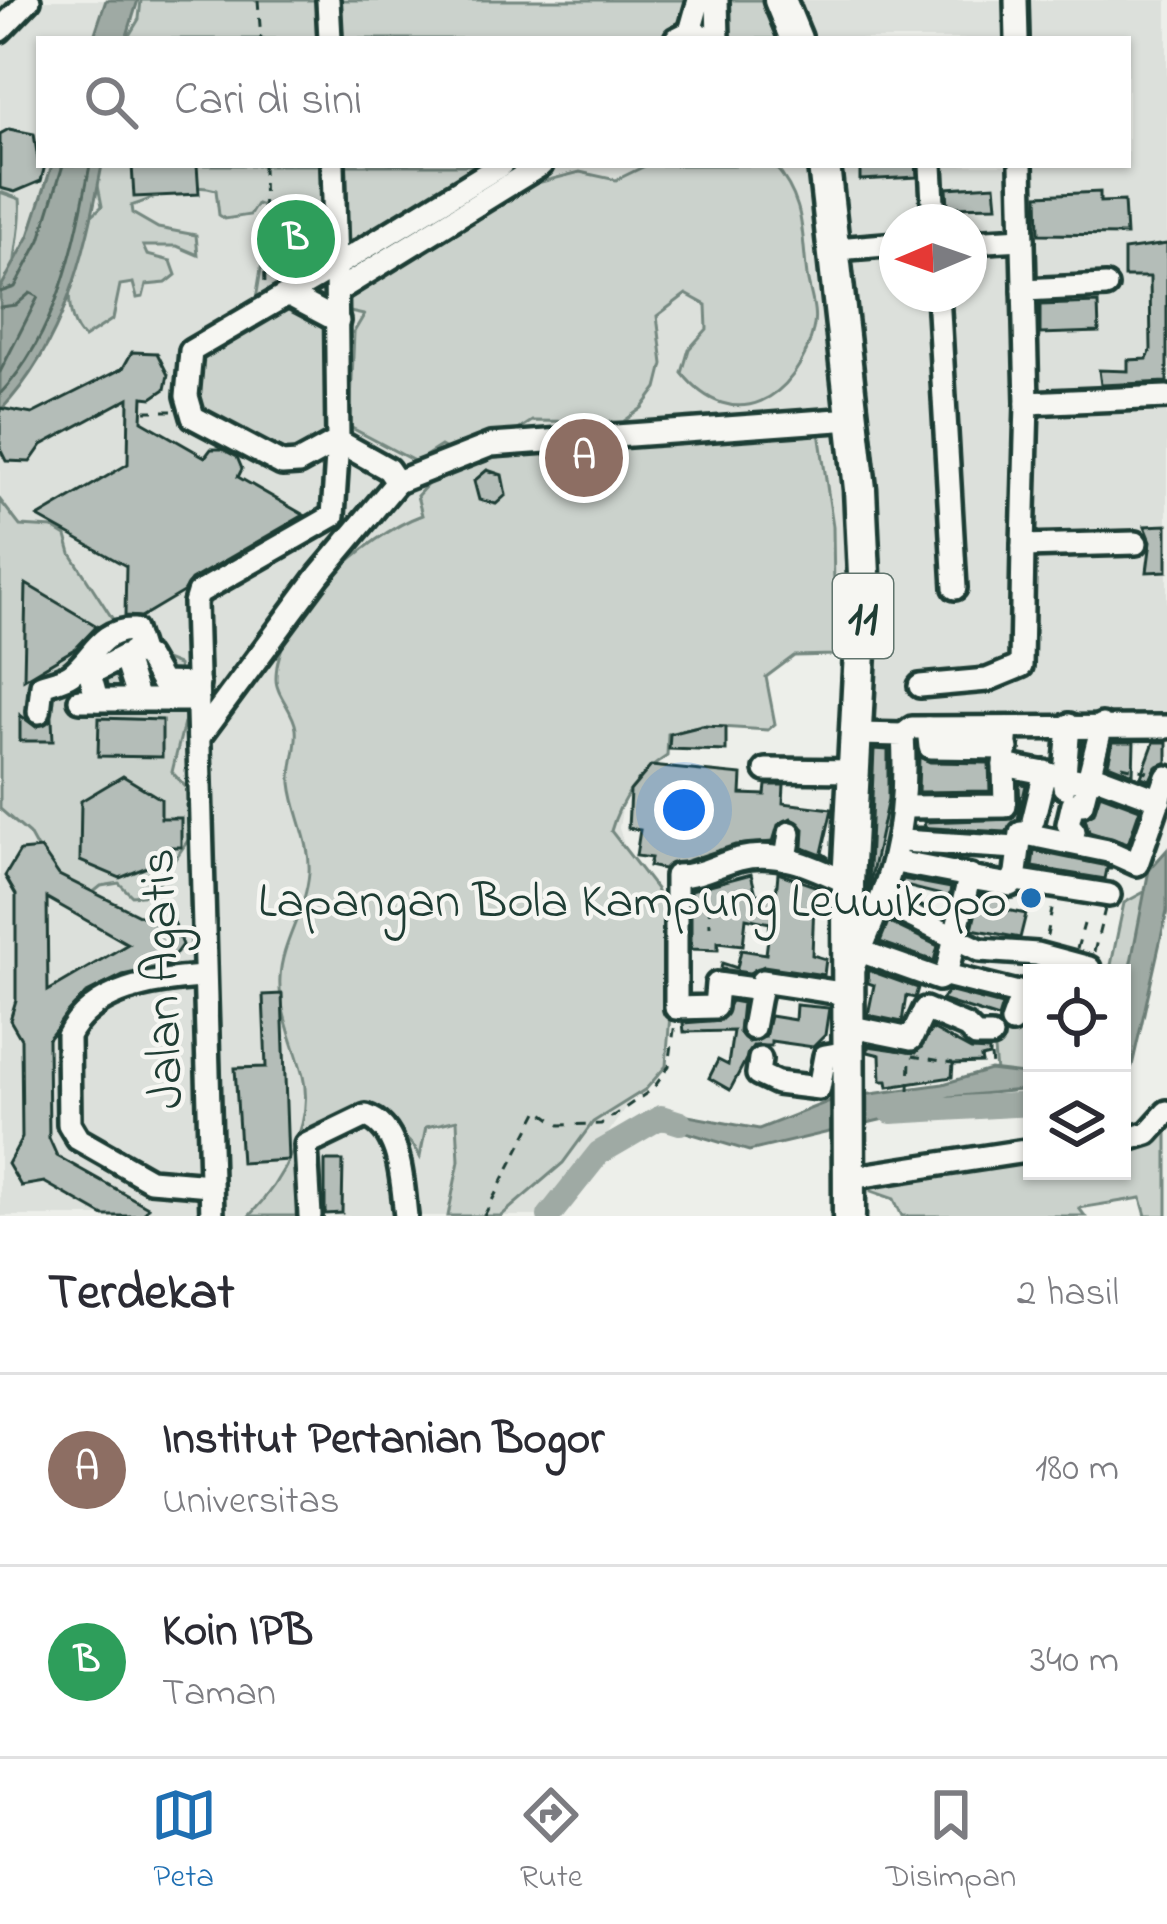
<!DOCTYPE html>
<html lang="id">
<head>
<meta charset="utf-8">
<style>
  :root { --surface:#fff; --page:#f2f2f3; --text:#2b2b33; --muted:#7c7c81; --line:#e1e1e2; --accent:#1f6fb2 }
  body { margin:0; font-family:"Indie Flower",sans-serif; background:var(--page); color:var(--text) }
  .controls { position:absolute; right:36px; bottom:36px; display:grid; overflow:hidden; border-radius:0px; box-shadow:0 3px 9px #0004 }
  .controls button { width:108px; height:108px; display:grid; place-items:center; padding:0; border:0; border-bottom:3px solid var(--line); background:var(--surface); color:var(--text); font:60px sans-serif }
  .compass { position:absolute; left:879px; top:204px; width:108px; height:108px; border-radius:50%; background:var(--surface); box-shadow:0 3px 9px #0004; rotate:268deg }
  .you { position:absolute; left:684px; top:810px; width:42px; height:42px; margin:-30px; border:9px solid #fff; border-radius:50%; background:#1a73e8; box-shadow:0 0 0 18px #1a73e833 }
  .badge { display:grid; place-items:center; width:78px; height:78px; border-radius:50%; background:var(--accent); color:#fff; font-size:39px; font-weight:700 }
  .pin { position:absolute; translate:-50% -50%; border:6px solid #fff; box-shadow:0 3px 12px #0006 }
  .list { margin:0; padding:0; list-style:none }
  h2 { display:flex; justify-content:space-between; align-items:center; height:156px; margin:0; padding:0 48px; font-size:51px }
  h2 small { font-size:39px; font-weight:400; color:var(--muted) }
  .list li { display:grid; grid-template-columns:78px 1fr auto; gap:36px; align-items:center; box-sizing:border-box; height:192px; padding:0 48px; border-top:3px solid var(--line) }
  .list b { display:block; font-size:45px; white-space:nowrap }
  .list p { margin:0; font-size:39px; white-space:nowrap; color:var(--muted) }
  .list em { font-size:39px; font-style:normal; color:var(--muted) }
  .icon { flex:none; width:66px; height:66px; fill:none; stroke:currentColor; stroke-width:2; stroke-linecap:round; stroke-linejoin:round }
  .map { position:relative; flex:none; width:1167px; height:1216px; overflow:hidden }
  .search { position:absolute; background:var(--surface); box-shadow:0 3px 9px #0004; left:36px; right:36px; top:36px; height:132px; display:flex; align-items:center; gap:30px; box-sizing:border-box; padding:0 42px; border-radius:0px; color:var(--muted); font-size:45px }
  .sheet { height:540px; background:var(--surface) }
  nav { display:flex; justify-content:space-around; align-items:center; box-sizing:border-box; height:168px; border-top:3px solid var(--line); background:var(--surface); font-size:33px; color:var(--muted) }
  nav a { display:grid; justify-items:center; gap:6px }
  nav .on { color:var(--accent) }
  .map>svg:first-child { display:block }
  .built { fill:#dce0db; fill-rule:evenodd }
  .green { fill:#cbd2cc; stroke:#758880; stroke-width:3 }
  .water { fill:#9faaa4; stroke:#6c7e77; stroke-width:3 }
  .lines { fill:none; stroke-linecap:round; stroke-linejoin:round }
  .shore { stroke:#526961; stroke-width:3 }
  .river { stroke:#9faaa4; stroke-width:24 }
  .building { fill:#b4bdb8; stroke:#1f3d34; stroke-width:3; fill-rule:evenodd }
  .minor-casing { stroke:#1f3d34; stroke-width:30 }
  .highway-casing { stroke:#1f3d34; stroke-width:39 }
  .path { stroke:#1f3d34; stroke-width:3; stroke-dasharray:9 9; stroke-linecap:butt }
  .minor { stroke:#f6f6f2; stroke-width:21 }
  .highway { stroke:#f6f6f2; stroke-width:30 }
  .poi-dot { fill:#1f6fb2; stroke:#f6f6f2; stroke-width:4.5 }
  .labels { text-anchor:middle; stroke-width:9; stroke-linejoin:round; paint-order:stroke }
  .shield { fill:#f6f6f2; stroke:#60746d; stroke-width:3 }
  .shield-label { font-size:48px; font-weight:bold; fill:#1f3d34 }
  .poi-label { font-size:51px; fill:#1f3d34; stroke:#f6f6f2; text-anchor:end }
  .street-label { font-size:51px; fill:#1f3d34; stroke:#f6f6f2 }
</style>
</head>
<body>
<div class="map">
<svg width="1167" height="1216" viewBox="0 0 1167 1216">
  <rect width="100%" height="100%" fill="#edefea"/>
  <filter id="ink" filterUnits="userSpaceOnUse"><feTurbulence type="fractalNoise" baseFrequency=".00833" numOctaves="2"/><feDisplacementMap in="SourceGraphic" scale="24" xChannelSelector="R" yChannelSelector="G"/><feConvolveMatrix kernelMatrix="1 2 1 2 8 2 1 2 1" color-interpolation-filters="sRGB"/></filter>
  <g filter="url(#ink)">
    <path class="built" d="M 0,0 L 1167,0 L 1167,723 L 896,730 L 902,762 L 878,897 L 862,891 L 868,784 L 846,655 L 835,655 L 835,628 L 664,719 L 628,770 L 619,828 L 671,996 L 642,1082 L 561,1205 L 546,1216 L 0,1216 ZM 39,39 L 1128,39 L 1128,165 L 39,165 ZM 897,222 L 969,222 L 969,294 L 897,294 Z"/>
    <g class="green">
      <polygon points="141,0 691,0 688,17 670,39 127,39 139,19"/>
      <polygon points="725,0 774,0 787,39 731,39"/>
      <path d="M 94,165 L 488,165 L 254,311 L 271,209 L 257,204 L 250,215 L 225,219 L 219,215 L 216,190 C 188,181 158,197 131,206 L 132,213 L 158,228 L 196,235 L 198,255 L 177,246 L 143,246 L 147,255 L 171,261 L 176,275 L 166,283 L 146,285 L 143,297 L 137,298 L 133,283 L 120,285 L 113,319 L 84,338 C 59,314 71,257 83,226 C 86,218 96,213 102,206 Z"/>
      <path d="M 647,165 L 774,165 C 806,202 801,231 807,276 C 810,294 818,312 813,330 C 797,399 733,437 682,373 L 689,349 L 707,329 L 706,305 L 686,294 L 657,316 L 663,364 L 657,388 L 642,408 L 623,422 L 532,421 L 501,441 L 819,432 L 833,526 L 835,655 L 794,656 L 766,677 L 775,724 L 768,730 L 702,726 L 668,734 L 667,756 C 639,774 620,799 611,831 L 656,889 L 666,915 L 673,976 L 666,1066 L 646,1089 L 593,1122 L 563,1163 L 501,1216 L 448,1216 L 459,1161 L 457,1120 L 426,1127 L 420,1157 C 412,1141 405,1139 394,1128 C 366,1098 357,1110 324,1126 L 300,1185 L 296,1216 L 249,1216 C 281,1183 315,1123 303,1076 C 295,1045 278,1010 280,978 C 281,943 306,911 309,873 C 311,841 294,814 291,783 C 290,765 298,746 296,729 C 294,711 276,695 276,679 C 275,615 367,535 422,515 L 417,496 L 455,454 L 441,446 L 416,462 L 350,427 L 354,332 L 364,315 L 345,311 L 350,288 L 422,254 L 440,232 L 506,191 L 580,172 L 616,180 Z"/>
      <path d="M 0,192 L 20,199 C 23,226 13,255 13,284 L 0,298 Z"/>
      <polygon points="289,303 331,322 329,435 275,458 200,413 200,354"/>
      <polygon points="0,500 20,526 53,528 66,536 71,554 130,646 178,665 185,719 172,772 195,797 193,833 151,894 132,896 119,883 101,886 85,899 46,865 29,834 0,809"/>
      <polygon points="1146,891 1151,901 1122,1034 1122,973 1095,973 1111,965 1124,903"/>
      <polygon points="1000,1025 1032,1034 1032,1081 996,1073 993,1039"/>
      <polygon points="1167,1128 1167,1216 1146,1216 1141,1198 1079,1208 1085,1216 902,1216 894,1199 871,1191 871,1178 1032,1157 1032,1171 1122,1171 1122,1152 1151,1142"/>
    </g>
    <g class="water">
      <polygon points="106,0 138,0 126,39 93,39"/>
      <path d="M 52,165 L 102,165 C 85,254 65,343 0,411 L 0,289 L 29,236 Z"/>
      <polygon points="1167,850 1167,911 1132,1066 1122,1082 1122,1008 1149,870"/>
      <polygon points="990,1070 1032,1075 1032,1089 950,1097 905,1114 749,1151 676,1129 653,1129 647,1116 661,1111 759,1129 835,1099 943,1084"/>
    </g>
    <g class="lines">
      <g class="shore">
        <polyline points="0,292 15,287 40,240 63,165"/>
        <polyline points="0,307 16,305 30,293 38,297 0,372"/>
        <path d="M 0,394 C 58,333 75,244 90,165"/>
      </g>
      <g class="river">
        <polyline points="891,1112 1032,1104"/>
        <polyline points="549,1216 599,1153 661,1117 680,1123"/>
      </g>
    </g>
    <g class="building">
      <polygon points="9,129 34,134 39,165 45,165 41,181 15,192 0,188 0,134"/>
      <polygon points="132,165 197,165 199,194 134,197"/>
      <polygon points="860,165 916,165 917,177 860,180"/>
      <polygon points="995,185 997,206 948,207 947,188"/>
      <polygon points="1100,192 1100,202 1124,201 1126,235 1039,234 1038,195"/>
      <polygon points="1167,244 1167,382 1101,385 1099,370 1128,371 1128,360 1147,359 1151,350 1150,277 1124,277 1124,250"/>
      <polygon points="1098,303 1099,332 1040,334 1040,305"/>
      <polygon points="132,352 157,353 168,375 165,389 152,398 143,397 142,421 205,457 211,449 222,449 237,457 242,469 238,477 304,515 191,580 183,592 141,617 125,616 126,566 38,517 128,464 129,398 42,445 30,462 6,461 0,449 0,408 32,414 123,368"/>
      <polygon points="487,470 502,475 506,495 496,504 479,500 474,481"/>
      <polygon points="1167,525 1167,571 1147,572 1151,541 1145,526"/>
      <polygon points="26,584 97,626 76,648 24,679"/>
      <polygon points="20,715 36,727 52,719 53,741 20,741"/>
      <polygon points="99,718 162,720 162,757 98,756"/>
      <polygon points="702,726 726,727 726,751 669,749 670,734"/>
      <polygon points="1113,742 1134,742 1133,774 1108,764"/>
      <polygon points="1154,742 1167,742 1167,762 1156,767 1150,780 1141,777"/>
      <polygon points="874,749 888,750 888,799 868,892"/>
      <polygon points="919,757 930,762 989,763 990,791 918,792"/>
      <polygon points="651,766 742,775 741,794 765,795 766,785 784,785 783,803 832,809 822,853 829,858 803,848 804,829 791,818 778,825 773,842 735,845 663,869 649,866 651,858 636,856 640,830 628,828 630,791"/>
      <polygon points="123,776 161,799 161,818 181,818 181,847 162,847 162,861 120,878 80,861 81,801"/>
      <polygon points="1019,783 1026,785 1018,819 1006,832 915,827 925,827 924,822 1012,819 1020,807"/>
      <polygon points="1100,794 1140,809 1128,844 1089,832 1085,818 1094,813"/>
      <path d="M 41,849 L 59,875 L 147,919 L 173,920 L 182,945 L 167,965 L 123,975 L 85,994 L 48,1039 L 49,1138 L 57,1156 L 148,1207 L 143,1216 L 104,1216 L 44,1182 L 21,1186 L 8,1164 L 22,1138 L 21,1039 L 10,1020 L 16,1000 L 16,895 L 5,876 L 20,851 ZM 47,898 L 128,944 L 48,991 Z"/>
      <polygon points="1034,851 1103,865 1112,869 1107,869 1105,879 1032,867"/>
      <polygon points="778,873 826,890 825,901 814,901 812,955 826,959 824,975 764,966 749,973 721,969 722,963 737,968 741,950 766,954 770,923 746,918 743,945 718,942 718,950 691,949 691,890 751,874 756,894 776,896"/>
      <polygon points="903,879 951,888 949,897 901,885"/>
      <polygon points="980,895 1008,900 1007,910 1026,914 1020,938 972,929"/>
      <polygon points="888,922 938,946 934,961 880,942"/>
      <polygon points="868,970 918,988 915,998 906,996 902,1022 868,1015 874,985 868,983"/>
      <polygon points="948,991 1002,1005 998,1018 941,1000"/>
      <polygon points="282,994 288,1160 241,1163 235,1068 266,1067 263,995"/>
      <polygon points="731,1001 742,1003 739,1032 749,1042 765,1037 770,1016 795,1020 796,1005 829,1008 825,1035 813,1047 771,1041 771,1046 753,1046 730,1090 709,1078 718,1060 728,1065 733,1031 684,1032 683,1023 721,1020"/>
      <polygon points="932,1029 971,1050 989,1051 989,1056 981,1058 982,1063 953,1064 952,1077 888,1087 887,1081 881,1081 880,1055 868,1052 868,1046 916,1053"/>
      <polygon points="325,1161 343,1161 342,1213 325,1214"/>
    </g>
    <g class="lines">
      <g class="minor-casing">
        <g id="minor">
          <polyline points="328,0 330,39"/>
          <polyline points="717,0 718,39"/>
          <polyline points="1016,0 1017,39"/>
          <polyline points="0,30 29,0"/>
          <polyline points="690,32 699,0"/>
          <polyline points="676,39 690,32 714,39"/>
          <polyline points="333,165 336,266"/>
          <polyline points="931,165 934,222"/>
          <polyline points="1021,165 1027,403 1023,546 1136,543"/>
          <polyline points="969,242 1023,239"/>
          <polyline points="837,249 897,244"/>
          <polyline points="336,266 501,165"/>
          <polyline points="1024,290 1106,286"/>
          <polyline points="337,291 541,165"/>
          <polyline points="938,294 955,588"/>
          <polyline points="289,295 338,321"/>
          <polyline points="1027,403 1167,397"/>
          <polyline points="338,441 388,469 397,482"/>
          <polyline points="397,482 491,445 852,419"/>
          <polyline points="132,651 147,657 162,683 198,684"/>
          <polyline points="920,686 987,680 1021,666 1023,546"/>
          <polyline points="80,700 198,700"/>
          <polyline points="97,700 90,674 124,656 138,700"/>
          <path d="M 39,712 L 42,685 C 51,682 64,679 71,674 C 93,658 99,629 134,630 L 141,652"/>
          <polyline points="928,728 930,747 1007,748"/>
          <polyline points="1007,728 1004,765 1090,782"/>
          <polyline points="903,735 912,728 1167,727"/>
          <polyline points="199,737 319,575 397,482"/>
          <polyline points="766,770 856,771"/>
          <polyline points="1093,775 1160,800"/>
          <polyline points="1064,787 1069,725"/>
          <polyline points="905,807 1005,806 1004,765"/>
          <polyline points="1033,821 1045,772"/>
          <polyline points="901,841 1018,848"/>
          <polyline points="1071,842 1074,831 1068,824 1073,803 1082,804 1102,725"/>
          <polyline points="786,859 790,833"/>
          <polyline points="896,862 970,876"/>
          <polyline points="1109,895 1015,880 1021,833 1108,851 1137,864 1167,777"/>
          <polyline points="882,902 980,950 1037,954 1089,968"/>
          <polyline points="860,951 939,979 946,975 1022,994"/>
          <path d="M 852,970 C 890,884 909,831 903,735 L 858,734"/>
          <polyline points="946,975 969,878 1011,885 1014,877"/>
          <path d="M 203,977 C 156,980 92,988 68,1036 L 69,1124 L 78,1139 L 150,1180 L 210,1185"/>
          <path d="M 847,994 L 762,981 L 760,990 L 717,984 L 715,1007 L 676,1008 L 676,876 C 700,876 716,865 739,859 C 777,849 814,867 848,883"/>
          <polyline points="1012,1022 1023,991"/>
          <polyline points="847,1026 911,1039 925,1009 967,1027 976,1036 991,1036"/>
          <polyline points="753,1028 760,990"/>
          <polyline points="760,1059 758,1074 777,1083 819,1088 825,1056 848,1052"/>
          <polyline points="1122,1141 1148,1133 1167,1112"/>
          <polyline points="849,1178 1032,1150"/>
          <polyline points="212,1216 195,603 198,593 333,516 338,441 336,266 191,351 187,396 193,417 282,464 298,463 338,441"/>
          <path d="M 310,1216 L 306,1145 L 366,1116 C 402,1128 402,1185 406,1216"/>
        </g>
      </g>
      <g class="highway-casing">
        <g id="highway">
          <polyline points="780,0 796,39"/>
          <polyline points="824,165 860,489 864,575 848,883 849,1216"/>
        </g>
      </g>
      <g class="path">
        <polyline points="258,0 261,39"/>
        <polyline points="263,165 265,290"/>
        <polyline points="145,411 175,411"/>
        <polyline points="1122,766 1148,772"/>
        <polyline points="691,904 709,904 710,926"/>
        <polyline points="1047,936 1053,904"/>
        <polyline points="1077,949 1084,924"/>
        <polyline points="1094,952 1105,909"/>
        <polyline points="1122,989 1129,989"/>
        <polyline points="912,1056 953,1063"/>
        <polyline points="991,1056 992,1068"/>
        <polyline points="909,1091 910,1059"/>
        <polyline points="484,1216 539,1110 560,1125 601,1124 653,1089 669,1066 675,1023"/>
      </g>
      <use href="#minor" class="minor"/>
      <use href="#highway" class="highway"/>
    </g>
  </g>
  <circle class="poi-dot" cx="1031" cy="898" r="12"/>
  <g class="labels">
    <rect class="shield" x="833" y="574" width="60" height="84" rx="9"/>
    <g class="shield-label">
      <text x="863" y="633">11</text>
    </g>
    <g class="poi-label">
      <text x="1007" y="916">Lapangan Bola Kampung Leuwikopo</text>
    </g>
    <g class="street-label">
      <text transform="translate(159 979) rotate(-92)" y="18">Jalan Agatis</text>
    </g>
  </g>
</svg>
<div class="controls">
<button><svg class="icon" aria-label="locate" viewBox="0 0 24 24"><circle cx="12" cy="12" r="6"/><path d="M12 2v4M12 18v4M2 12h4M18 12h4"/></svg></button>
<button><svg class="icon" aria-label="layers" viewBox="0 0 24 24"><path d="M12 4l9 5-9 5-9-5zM3 14l9 5 9-5"/></svg></button>
</div>
<svg class="compass" viewBox="-18 -18 36 36"><path d="M0-13l5 13h-10z" fill="#e53935"/><path d="M0 13l5-13h-10z" fill="#7c7c81"/></svg>
<div class="you"></div>
<div class="pin badge" style="left:584px;top:458px;background:#8d6e63">A</div>
<div class="pin badge" style="left:296px;top:239px;background:#2e9e5b">B</div>
<div class="search"><svg class="icon" aria-label="search" viewBox="0 0 24 24"><circle cx="10" cy="10" r="6"/><path d="M15 15l6 6"/></svg>Cari di sini</div>
</div>
<section class="sheet">
<h2>Terdekat<small>2 hasil</small></h2>
<ul class="list">
<li><span class="badge" style="background:#8d6e63">A</span><div><b>Institut Pertanian Bogor</b><p>Universitas</p></div><em>180 m</em></li>
<li><span class="badge" style="background:#2e9e5b">B</span><div><b>Koin IPB</b><p>Taman</p></div><em>340 m</em></li>
</ul>
</section>
<nav>
<a class="on"><svg class="icon" aria-label="map" viewBox="0 0 24 24"><path d="M3 6l6-2 6 2 6-2v14l-6 2-6-2-6 2zM9 4v14M15 6v14"/></svg>Peta</a>
<a><svg class="icon" aria-label="directions" viewBox="0 0 24 24"><path d="M12 3l9 9-9 9-9-9zM9 14v-3h6M13 9l2 2-2 2"/></svg>Rute</a>
<a><svg class="icon" aria-label="saved" viewBox="0 0 24 24"><path d="M7 4h10v16l-5-4-5 4z"/></svg>Disimpan</a>
</nav>
</body>
</html>
